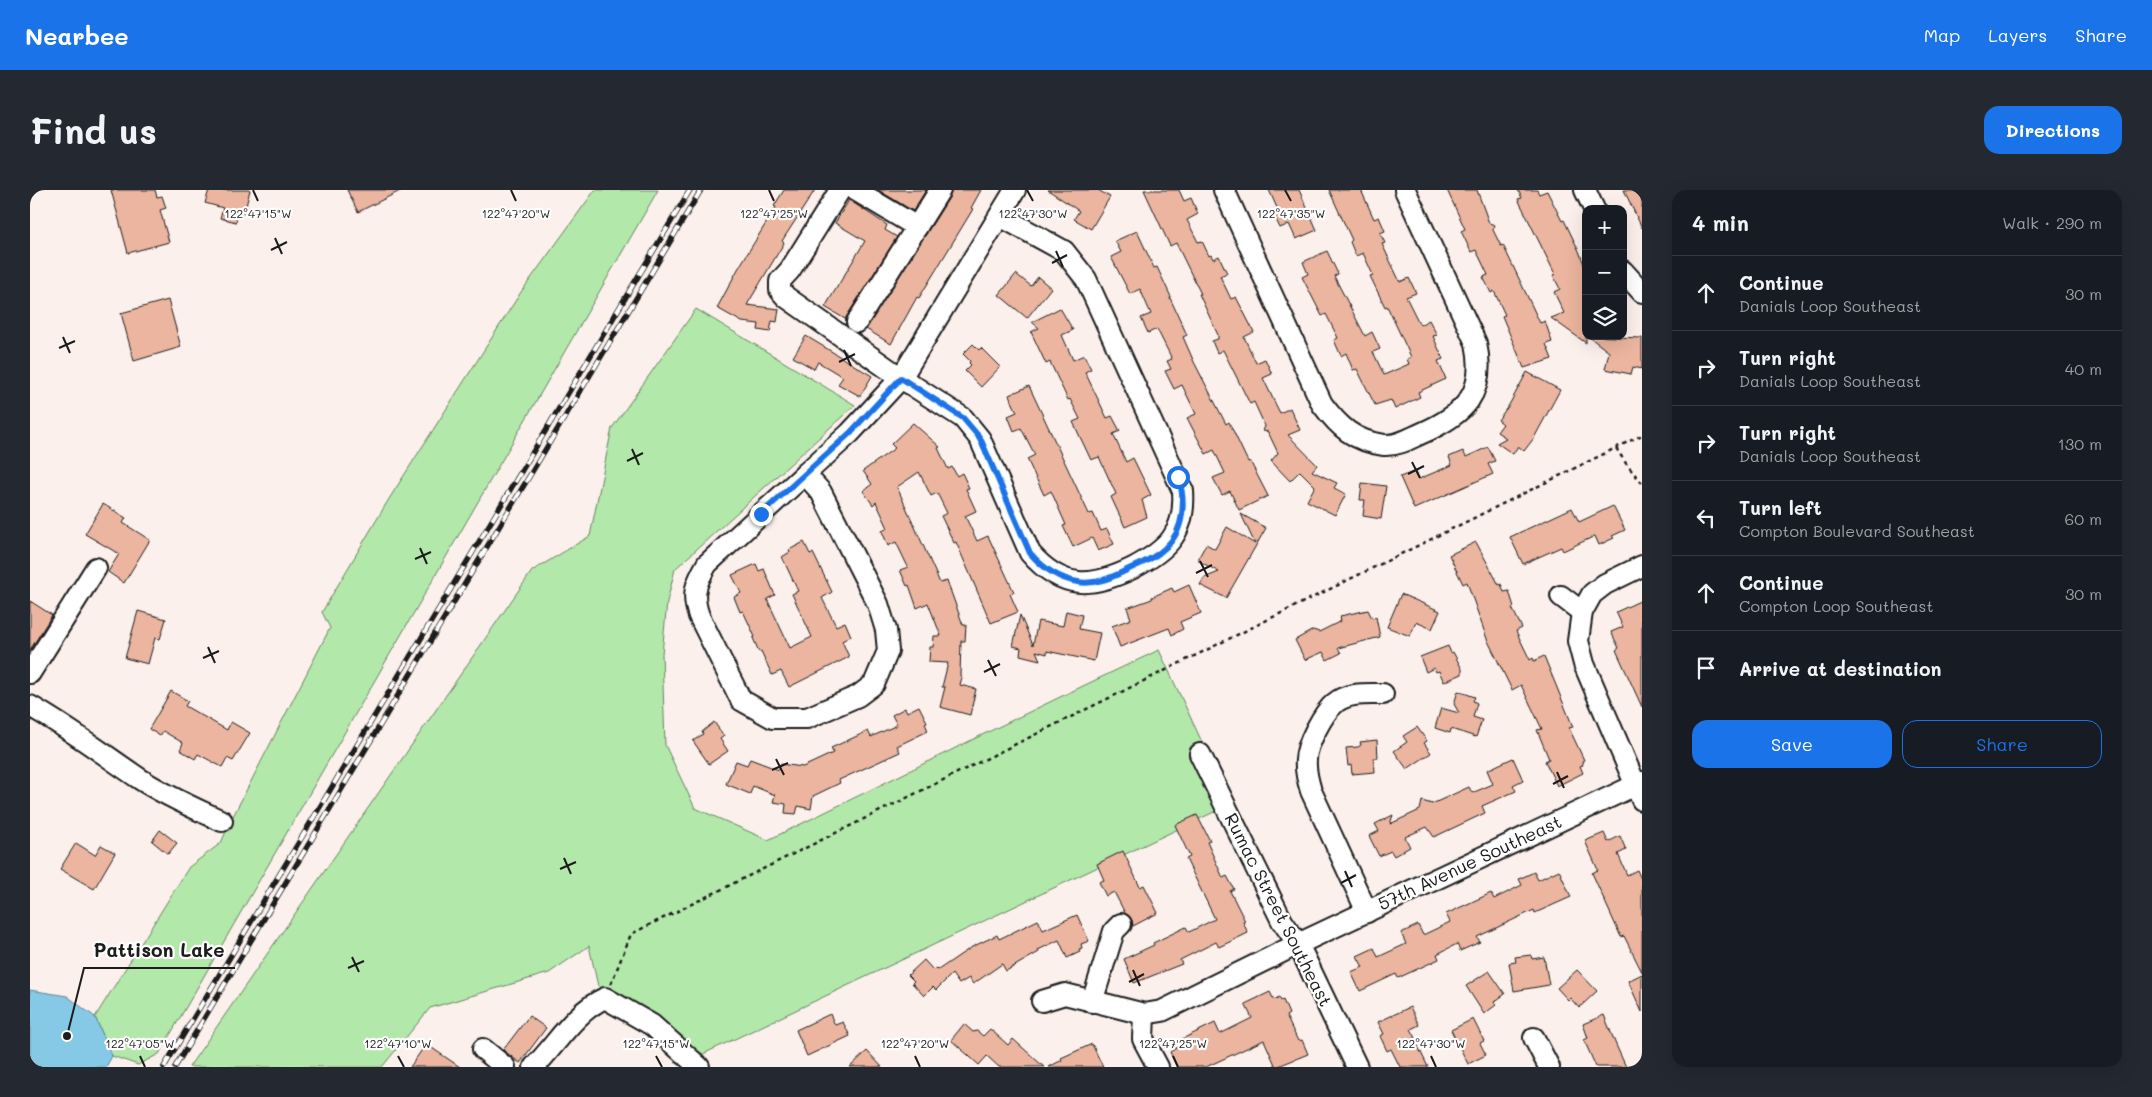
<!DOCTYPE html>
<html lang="en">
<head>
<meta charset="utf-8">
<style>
  :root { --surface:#171b24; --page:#242831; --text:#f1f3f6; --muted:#9ea1a6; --line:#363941; --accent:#1a73e8 }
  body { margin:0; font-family:Mali,sans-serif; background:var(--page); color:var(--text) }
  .controls { position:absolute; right:15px; top:15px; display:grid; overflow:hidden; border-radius:10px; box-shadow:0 5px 20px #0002 }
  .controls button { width:45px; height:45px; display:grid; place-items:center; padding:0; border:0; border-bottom:1px solid var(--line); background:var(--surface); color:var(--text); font:25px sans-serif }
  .stop { position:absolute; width:15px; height:15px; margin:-11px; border:4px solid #1a73e8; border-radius:50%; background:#fff }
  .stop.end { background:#1a73e8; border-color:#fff; box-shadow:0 1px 5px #0008 }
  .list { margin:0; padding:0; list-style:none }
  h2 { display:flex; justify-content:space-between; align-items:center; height:65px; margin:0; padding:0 20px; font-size:21px }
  h2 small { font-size:16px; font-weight:400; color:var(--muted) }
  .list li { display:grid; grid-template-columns:32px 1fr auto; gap:15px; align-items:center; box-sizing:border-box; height:75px; padding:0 20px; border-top:1px solid var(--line) }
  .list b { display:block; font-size:19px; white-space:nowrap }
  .list p { margin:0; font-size:16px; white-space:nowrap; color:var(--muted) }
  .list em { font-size:16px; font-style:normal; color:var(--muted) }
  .actions { display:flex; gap:10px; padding:15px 20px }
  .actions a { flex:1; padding:11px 0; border:1px solid var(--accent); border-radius:15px; text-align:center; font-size:18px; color:var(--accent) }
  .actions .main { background:var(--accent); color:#fff }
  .icon { flex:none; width:28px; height:28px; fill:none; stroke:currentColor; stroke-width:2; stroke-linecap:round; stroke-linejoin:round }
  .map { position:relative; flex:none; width:1612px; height:877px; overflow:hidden; border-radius:15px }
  header { display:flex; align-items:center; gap:30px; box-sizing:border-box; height:70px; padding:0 25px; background:var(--accent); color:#fff }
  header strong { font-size:24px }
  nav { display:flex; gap:28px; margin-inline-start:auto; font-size:18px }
  .intro { display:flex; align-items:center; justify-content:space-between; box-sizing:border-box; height:120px; padding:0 30px }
  h1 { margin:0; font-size:35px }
  .button { padding:12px 22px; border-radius:15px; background:var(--accent); color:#fff; font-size:18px; font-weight:700 }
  main { display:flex; gap:30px; padding:0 30px }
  aside { flex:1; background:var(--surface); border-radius:15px; box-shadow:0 5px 20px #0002 }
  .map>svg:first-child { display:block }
  .green { fill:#b2e8aa; stroke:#678263 }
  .water { fill:#86c9e7; stroke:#5c8496 }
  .building { fill:#ebb59f; stroke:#1c1c1c }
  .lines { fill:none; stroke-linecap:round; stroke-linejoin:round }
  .minor-casing { stroke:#1c1c1c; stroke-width:24 }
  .path { stroke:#1c1c1c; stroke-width:2.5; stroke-dasharray:4 4; stroke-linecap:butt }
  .minor { stroke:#fff; stroke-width:20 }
  .rail-casing { stroke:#1c1c1c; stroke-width:5.5 }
  .rail { stroke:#fff; stroke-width:4; stroke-dasharray:11; stroke-linecap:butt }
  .route { stroke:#1a73e8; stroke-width:6 }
  .ticks { fill:none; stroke:#1c1c1c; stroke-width:2 }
  .labels { text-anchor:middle; stroke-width:4.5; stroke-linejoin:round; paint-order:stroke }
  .street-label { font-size:18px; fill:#1c1c1c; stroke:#fff }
  .ticks-label { font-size:12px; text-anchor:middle; fill:#1c1c1c; stroke:#fff; stroke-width:4.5; stroke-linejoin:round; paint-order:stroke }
  .leader { fill:none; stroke:#1c1c1c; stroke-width:2 }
  .callout-dot { fill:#1c1c1c; stroke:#fff; stroke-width:2 }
  .callout-label { font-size:19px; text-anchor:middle; font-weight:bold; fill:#1c1c1c; stroke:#fff; stroke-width:4.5; stroke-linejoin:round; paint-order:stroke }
</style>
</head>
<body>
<header>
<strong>Nearbee</strong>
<nav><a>Map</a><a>Layers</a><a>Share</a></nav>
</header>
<div class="intro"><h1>Find us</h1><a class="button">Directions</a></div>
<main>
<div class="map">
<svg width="1612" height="877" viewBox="0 0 1612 877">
  <rect width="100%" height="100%" fill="#fbf0ec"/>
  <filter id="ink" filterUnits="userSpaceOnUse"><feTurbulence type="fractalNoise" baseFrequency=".02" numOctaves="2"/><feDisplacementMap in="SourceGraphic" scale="10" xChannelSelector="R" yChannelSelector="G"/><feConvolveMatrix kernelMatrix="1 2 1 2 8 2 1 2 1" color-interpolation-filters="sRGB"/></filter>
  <g filter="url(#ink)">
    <g class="green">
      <polygon points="565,0 628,0 129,864 108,875 82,866 65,827 159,677 191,653 199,634 300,438 292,422 359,309 491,102"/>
      <path d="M 666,119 L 825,215 L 645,379 L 637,412 L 632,464 L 635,555 L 665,618 L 738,650 C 868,587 998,521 1129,460 L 1201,614 L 673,864 L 568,796 L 559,756 L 519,783 L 400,818 L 352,877 L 159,877 L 502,381 L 560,346 L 582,238 Z"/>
    </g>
    <polygon class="water" points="0,800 37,806 65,827 82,866 76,877 0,877"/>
    <g class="building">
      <polygon points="81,0 125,0 127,7 132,6 136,18 130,20 139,52 98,63"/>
      <polygon points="179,0 220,0 214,24 208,22 206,32 190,28 193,18 175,13"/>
      <polygon points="317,0 372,0 328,22"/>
      <polygon points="754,0 785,0 752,51 754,53 717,115 749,119 747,132 742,131 740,142 728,140 729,134 712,132 687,118 708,79 746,17 744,16"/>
      <polygon points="848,0 896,0 883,21"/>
      <polygon points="922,0 951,0 941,18 943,19 889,108 887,107 861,154 836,139 920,6"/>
      <polygon points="1018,0 1068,0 1080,7 1061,39 1044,29 1049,21"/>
      <polygon points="1114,0 1149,0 1154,11 1161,8 1168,24 1157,30 1168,52 1172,51 1179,66 1181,65 1183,69 1189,66 1197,83 1190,86 1201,109 1206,107 1224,142 1214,147 1226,173 1235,169 1242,184 1233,188 1245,213 1250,223 1260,218 1270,240 1258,245 1287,275 1282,281 1307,293 1304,298 1316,304 1305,325 1277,311 1285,296 1270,281 1260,291 1241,271 1248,263 1238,242 1233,241 1235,236 1224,212 1220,214 1193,160 1187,163 1182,151 1188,149 1188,145 1169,104 1171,104 1146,53 1140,56"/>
      <polygon points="1239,0 1269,0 1287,40 1266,49 1259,34 1250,38 1243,23 1248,20"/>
      <polygon points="1299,0 1331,0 1344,29 1349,27 1355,41 1350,43 1355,53 1352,54 1370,92 1379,88 1386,103 1376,107 1390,135 1399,130 1407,145 1403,146 1413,169 1408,171 1416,189 1388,202 1390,207 1365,219 1361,210 1345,215 1327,179 1323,180 1316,163 1311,166 1304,150 1308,148 1296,124 1292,126 1272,87 1278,84 1273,72 1297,61 1308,84 1304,86 1331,138 1335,146 1342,142 1350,159 1343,162 1354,185 1379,174 1377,169 1381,167 1357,116 1355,117 1340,86 1343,85 1333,63 1326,66 1320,52 1322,50"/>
      <polygon points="1417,0 1447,0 1459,33 1465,35 1463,40 1471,56 1473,55 1510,133 1515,131 1522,152 1516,154 1522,169 1494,178 1472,126 1475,125 1464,101 1461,103 1453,87 1458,85 1446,60 1441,62 1431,41 1435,39"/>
      <polygon points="1488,0 1507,0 1509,4 1517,1 1532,31 1534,30 1549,61 1556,80 1556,153 1521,128 1534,123 1524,102 1530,99 1523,85 1525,84 1488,9 1492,8"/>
      <polygon points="1594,0 1612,0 1612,38"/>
      <polygon points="819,10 857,35 855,40 867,47 815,129 795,117 835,51 805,33"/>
      <polygon points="1107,41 1124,78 1127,77 1141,107 1140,108 1157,145 1153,147 1164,172 1196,234 1199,232 1218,272 1220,271 1238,306 1209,320 1200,301 1192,305 1183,288 1195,283 1184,260 1176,264 1157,228 1166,224 1152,195 1144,199 1135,181 1141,179 1137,171 1142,169 1127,139 1118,143 1111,128 1121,124 1110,99 1100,104 1081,67 1091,62 1085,51"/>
      <polygon points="986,84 1001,96 1008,87 1021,98 997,128 969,105"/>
      <polygon points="138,110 151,157 104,171 91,123"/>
      <polygon points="1030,118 1043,140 1032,145 1043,170 1054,165 1061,179 1055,182 1077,228 1082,226 1090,241 1083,244 1096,272 1103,268 1121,305 1112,310 1117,327 1095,337 1081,307 1086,304 1069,267 1061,270 1043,232 1050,229 1040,209 1038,210 1020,172 1016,174 1001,142 1009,138 1002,132"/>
      <polygon points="776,146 842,186 830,206 808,194 813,187 788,172 784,179 763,167"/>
      <polygon points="1558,146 1612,148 1612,179 1603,177 1601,184 1575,179 1579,162"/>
      <polygon points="943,154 949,160 951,158 970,177 951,197 935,181 941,175 939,173 940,171 933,164"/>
      <polygon points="1497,182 1530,200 1504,248 1494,261 1488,256 1483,264 1467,253 1476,248 1467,242 1473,234 1468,230 1479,215"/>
      <polygon points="999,196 1059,324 1063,323 1071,341 1077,339 1084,354 1068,361 1062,348 1043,357 1033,336 1036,335 1021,301 1014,305 997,269 1005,265 991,238 984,241 978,226 987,222 979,205"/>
      <polygon points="883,233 910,257 908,258 918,279 922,277 927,286 932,283 939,298 936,299 946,321 935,326 947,351 958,346 984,402 980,404 988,422 961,433 926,352 924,353 911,326 917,323 907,303 901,306 889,282 867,297 910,393 917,391 933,435 936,435 935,451 931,451 930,486 932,487 930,495 946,499 940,525 910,517 915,497 912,497 918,473 899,472 900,457 903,457 904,446 911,446 898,413 887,418 879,395 877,396 870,380 878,377 866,352 858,356 852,341 858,338 846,312 843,315 833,301 842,294 833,281 865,258 861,254"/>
      <polygon points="1458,257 1465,271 1458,274 1463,284 1384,319 1370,287 1386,281 1389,289 1422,275 1419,267 1433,261 1436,267"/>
      <polygon points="1332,293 1356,296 1351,329 1333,326 1335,310 1330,310"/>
      <polygon points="73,314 96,328 93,333 120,350 94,393 78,382 89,364 55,344"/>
      <polygon points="1583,316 1595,340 1582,346 1584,348 1569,355 1565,346 1533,361 1531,357 1493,374 1480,347 1542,318 1549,332"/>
      <polygon points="1211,324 1236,338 1196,408 1170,395 1174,388 1189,382 1169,371 1169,367 1176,354 1185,359 1197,337 1225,354"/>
      <polygon points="774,352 780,364 783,363 802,402 792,408 806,436 815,432 821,446 812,451 819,467 759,497 751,481 742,485 731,461 729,462 723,448 725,447 713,421 710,422 704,407 711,403 702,385 726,374 729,381 734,379 745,405 737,409 760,458 782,447 762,404 768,401 752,367 760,362 759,360"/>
      <polygon points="1446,352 1469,395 1471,394 1474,402 1479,401 1484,417 1482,418 1492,438 1486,441 1500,470 1503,468 1504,471 1514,466 1543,537 1539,538 1554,570 1552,571 1553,575 1550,576 1553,583 1527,596 1515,571 1519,569 1507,540 1512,539 1491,495 1482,500 1457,449 1437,392 1433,394 1419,365"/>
      <polygon points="1159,395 1171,423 1150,432 1153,439 1142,445 1139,438 1090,457 1082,436 1101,429 1097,418 1122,409 1122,407 1142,398 1144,402"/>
      <polygon points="1371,404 1410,421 1402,439 1386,432 1380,446 1357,437"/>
      <polygon points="1612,410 1612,517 1586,460 1589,458 1581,442 1593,437 1586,422"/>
      <polygon points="0,411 22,425 0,460"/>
      <polygon points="1338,420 1342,428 1346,427 1350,447 1308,458 1311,463 1297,470 1293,462 1275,470 1265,450 1283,440 1289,442 1311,431 1310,426"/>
      <polygon points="108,421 136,429 130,449 125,448 118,474 95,468"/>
      <polygon points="1036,421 1052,425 1049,439 1070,443 1064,471 1017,461 1017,464 1006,461 1010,470 990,465 991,458 983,456 990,425 1003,455 1008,431 1033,436"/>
      <polygon points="1418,456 1421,463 1423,462 1432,479 1432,484 1414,492 1409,481 1406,482 1404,478 1396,482 1390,467"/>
      <polygon points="141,501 158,511 155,516 197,540 201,532 220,543 203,571 197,568 192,577 168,564 165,569 150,560 153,553 133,541 130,546 119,539"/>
      <polygon points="1428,501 1445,507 1443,511 1447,513 1443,527 1452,530 1446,547 1421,539 1420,543 1405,538 1411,518 1429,523 1424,514"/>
      <polygon points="889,516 897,532 895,533 898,541 867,556 870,562 809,590 810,593 783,606 781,619 768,616 766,624 755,623 756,614 743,612 745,605 723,596 720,604 696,594 706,571 717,575 720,569 749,580 750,574 773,577 803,563 801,558 838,541 841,547 867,535 862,525 875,518 877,522"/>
      <polygon points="684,532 694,546 690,549 698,561 679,574 663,551 673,544 672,542"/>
      <polygon points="1387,537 1397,551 1394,553 1401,563 1377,579 1364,561 1377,552 1373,546"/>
      <polygon points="1347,550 1348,568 1344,568 1345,582 1322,584 1321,575 1318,576 1316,558 1328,557 1331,555 1330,552"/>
      <polygon points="1483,568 1493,590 1483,595 1486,601 1452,616 1455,623 1404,647 1397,637 1375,647 1380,657 1364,666 1361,661 1349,666 1339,646 1349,641 1345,634 1363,625 1360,634 1390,620 1392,611 1402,614 1439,597 1442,603 1463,594 1457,580"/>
      <polygon points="1167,625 1180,651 1177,652 1193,688 1197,686 1204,699 1200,701 1215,731 1213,732 1218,743 1189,757 1186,752 1150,770 1152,774 1104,793 1094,769 1124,755 1123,753 1156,737 1159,742 1185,729 1156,669 1160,667 1145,635"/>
      <polygon points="130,640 147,653 138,664 122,651"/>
      <polygon points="1574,643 1578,652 1590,646 1596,660 1588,664 1597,685 1607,680 1612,691 1612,782 1594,746 1591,747 1562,683 1568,680 1555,651"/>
      <polygon points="46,653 65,665 71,655 85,663 64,699 30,679"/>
      <polygon points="1093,661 1110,697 1114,695 1128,723 1103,736 1102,730 1095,723 1084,702 1076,706 1069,692 1074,690 1067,674"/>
      <polygon points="1529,680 1541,707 1505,723 1504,720 1447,747 1450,752 1430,761 1427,754 1407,764 1409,769 1368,788 1366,784 1330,801 1321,782 1333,777 1327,766 1344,758 1348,767 1376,754 1371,743 1388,735 1393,745 1420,732 1416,724 1461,703 1464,709 1492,695 1489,689 1504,682 1508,690"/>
      <polygon points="1047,725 1059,751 1051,754 1052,758 1049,759 1050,762 1037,768 1029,750 1008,760 1009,762 976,781 972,774 943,794 939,788 929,794 922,784 906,800 903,797 894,806 882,793 884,791 878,785 894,770 903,780 906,778 908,780 942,757 967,745 969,749 1008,730 1013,740"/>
      <polygon points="1501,765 1502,769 1514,767 1519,795 1484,801 1479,773 1486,772 1485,767"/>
      <polygon points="1547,780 1567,801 1549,818 1540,808 1538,810 1527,798"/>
      <polygon points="1459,781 1475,804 1464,812 1466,815 1454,824 1436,796"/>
      <polygon points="1612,784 1612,822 1598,791"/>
      <polygon points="1240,802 1244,810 1249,807 1251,811 1253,810 1259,824 1256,826 1268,851 1272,850 1278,864 1246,877 1234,850 1176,877 1147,877 1140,862 1154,853 1152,849 1185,833 1190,844 1222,828 1215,814"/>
      <polygon points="1380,817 1389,835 1381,839 1386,848 1384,848 1398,877 1370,877 1361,859 1357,861 1350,846 1354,844 1348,832"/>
      <polygon points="800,824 805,835 813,832 820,846 777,866 766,840"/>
      <polygon points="1574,825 1586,855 1596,877 1566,877 1554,850 1558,848 1553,834"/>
      <polygon points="499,826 516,838 490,873 473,860"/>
      <polygon points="1443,829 1454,851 1450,853 1456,865 1438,874 1421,840"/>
      <polygon points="934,834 943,842 947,841 953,846 960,839 978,855 983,849 1014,877 969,877 957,866 949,875 921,850"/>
      <polygon points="396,854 430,877 380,877"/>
      <polygon points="1062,854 1073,877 1019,877 1032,870 1031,868"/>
      <polygon points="837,861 852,877 820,877"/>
    </g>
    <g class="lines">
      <g class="minor-casing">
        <g id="minor">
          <path d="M 810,0 L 760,80 L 750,91 L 750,100 L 756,107 L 871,188 L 933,228 L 950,249 L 1000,363 C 1032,400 1062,398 1103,378 C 1137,360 1156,343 1153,301 L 1056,89 L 1034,61 L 970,26"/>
          <polyline points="825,0 887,37"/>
          <path d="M 1194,0 L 1292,214 C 1309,237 1324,251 1354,255 C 1367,256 1379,249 1390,244 C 1434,225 1457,204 1446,153 L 1375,0"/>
          <polyline points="1555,0 1564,19"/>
          <polyline points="1593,81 1612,102"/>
          <polyline points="827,132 910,0"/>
          <path d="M 775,284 L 791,302 L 848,414 L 856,440 L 858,461 L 844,494 L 828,506 L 777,528 L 743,528 L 711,510 L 669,426 C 661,404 666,393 677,374 Z"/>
          <polyline points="775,284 820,243 871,188 985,0"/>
          <polyline points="1612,376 1575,394 1562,404 1552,422 1548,451 1554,474 1612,610"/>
          <polyline points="1531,406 1552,422"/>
          <polyline points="0,483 66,378"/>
          <path d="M 0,516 C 39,538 73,564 110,589 C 136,606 164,618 192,631"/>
          <polyline points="1170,564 1252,731 1268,754 1327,877"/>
          <path d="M 1337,722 L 1281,601 C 1278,591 1275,581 1276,570 C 1276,555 1293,523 1305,513 C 1317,502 1339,504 1353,504"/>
          <polyline points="1012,811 1035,804 1114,824 1132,821 1268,754 1612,592"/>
          <polyline points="1062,812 1084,741 1091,734"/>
          <polyline points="1114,824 1113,849 1128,877"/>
          <polyline points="1504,848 1519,877"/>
          <polyline points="453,859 475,877"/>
          <path d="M 504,877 C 527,854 544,822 575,808 L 622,835 L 669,877"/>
        </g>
      </g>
      <g class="path">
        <polyline points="1586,258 1597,275 1612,293"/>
        <polyline points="581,794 601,744 1612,245"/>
      </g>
      <use href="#minor" class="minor"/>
      <g class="rail-casing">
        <g id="rail">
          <polyline points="134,877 660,0"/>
          <polyline points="145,877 671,0"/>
        </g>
      </g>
      <use href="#rail" class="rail"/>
    </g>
  </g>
  <g class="lines" filter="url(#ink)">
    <path class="route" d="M 731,324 L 820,243 L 871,188 L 933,228 L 950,248 L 1000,363 C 1012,377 1029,389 1048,392 C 1066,395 1083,387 1099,379 C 1112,373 1125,368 1135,358 C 1155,340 1156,310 1148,287"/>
  </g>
  <path class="ticks" d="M 223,0 L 228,11M 481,0 L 486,11M 739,0 L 744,11M 997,0 L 1003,11M 1255,0 L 1261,11M 245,48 L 252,64M 241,60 L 257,52M 1026,61 L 1033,77M 1022,73 L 1037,65M 33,147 L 40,163M 29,158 L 45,151M 814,160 L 821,176M 809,172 L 825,164M 602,259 L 609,275M 597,271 L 613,263M 1382,272 L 1390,288M 1378,284 L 1394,276M 390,358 L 397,374M 385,369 L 401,362M 1170,371 L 1178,387M 1166,383 L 1182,375M 178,457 L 185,473M 173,468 L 189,461M 958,470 L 966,486M 954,482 L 970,474M 746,569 L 754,585M 742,580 L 758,573M 1527,582 L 1534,598M 1523,594 L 1538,586M 534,668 L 541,684M 530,679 L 546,672M 1315,681 L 1322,697M 1311,693 L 1326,685M 322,767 L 329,782M 318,778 L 334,771M 1103,780 L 1110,796M 1099,792 L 1114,784M 110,866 L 115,877M 368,866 L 374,877M 626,866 L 632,877M 885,866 L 890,877M 1143,866 L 1148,877M 1401,866 L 1406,877"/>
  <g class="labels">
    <g class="street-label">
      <text transform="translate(1440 673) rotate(-25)" y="6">57th Avenue Southeast</text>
      <text transform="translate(1248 720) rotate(63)" y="6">Rumac Street Southeast</text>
    </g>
  </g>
  <g class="ticks-label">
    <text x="228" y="28">122°47'15"W</text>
    <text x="486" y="28">122°47'20"W</text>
    <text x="744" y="28">122°47'25"W</text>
    <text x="1003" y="28">122°47'30"W</text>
    <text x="1261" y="28">122°47'35"W</text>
    <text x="110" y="858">122°47'05"W</text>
    <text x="368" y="858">122°47'10"W</text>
    <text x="626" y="858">122°47'15"W</text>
    <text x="885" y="858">122°47'20"W</text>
    <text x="1143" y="858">122°47'25"W</text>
    <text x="1401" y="858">122°47'30"W</text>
  </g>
  <path class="leader" d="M37 846L54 778H205"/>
  <circle class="callout-dot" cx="37" cy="846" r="5"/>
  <g class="callout-label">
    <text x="129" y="767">Pattison Lake</text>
  </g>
</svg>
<div class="controls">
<button>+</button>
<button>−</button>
<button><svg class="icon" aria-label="layers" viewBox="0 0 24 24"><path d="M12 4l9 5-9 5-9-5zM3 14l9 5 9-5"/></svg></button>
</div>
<div class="stop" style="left:1148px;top:287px"></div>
<div class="stop end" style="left:731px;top:324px"></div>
</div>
<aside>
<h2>4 min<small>Walk · 290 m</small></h2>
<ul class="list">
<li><svg class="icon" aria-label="ahead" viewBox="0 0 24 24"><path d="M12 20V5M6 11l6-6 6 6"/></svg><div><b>Continue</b><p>Danials Loop Southeast</p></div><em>30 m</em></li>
<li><svg class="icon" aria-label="right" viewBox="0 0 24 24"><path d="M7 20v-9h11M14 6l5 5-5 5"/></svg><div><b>Turn right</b><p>Danials Loop Southeast</p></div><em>40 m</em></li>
<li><svg class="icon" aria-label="right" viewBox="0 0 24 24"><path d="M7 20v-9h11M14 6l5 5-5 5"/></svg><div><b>Turn right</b><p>Danials Loop Southeast</p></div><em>130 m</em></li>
<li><svg class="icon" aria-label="left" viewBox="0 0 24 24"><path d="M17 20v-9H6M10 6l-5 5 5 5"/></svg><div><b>Turn left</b><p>Compton Boulevard Southeast</p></div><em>60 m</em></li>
<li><svg class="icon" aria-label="ahead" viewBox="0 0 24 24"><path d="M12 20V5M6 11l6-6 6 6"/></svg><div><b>Continue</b><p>Compton Loop Southeast</p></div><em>30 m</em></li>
<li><svg class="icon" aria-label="arrive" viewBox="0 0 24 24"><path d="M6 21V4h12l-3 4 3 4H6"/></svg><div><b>Arrive at destination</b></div></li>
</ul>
<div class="actions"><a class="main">Save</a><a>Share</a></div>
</aside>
</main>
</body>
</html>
